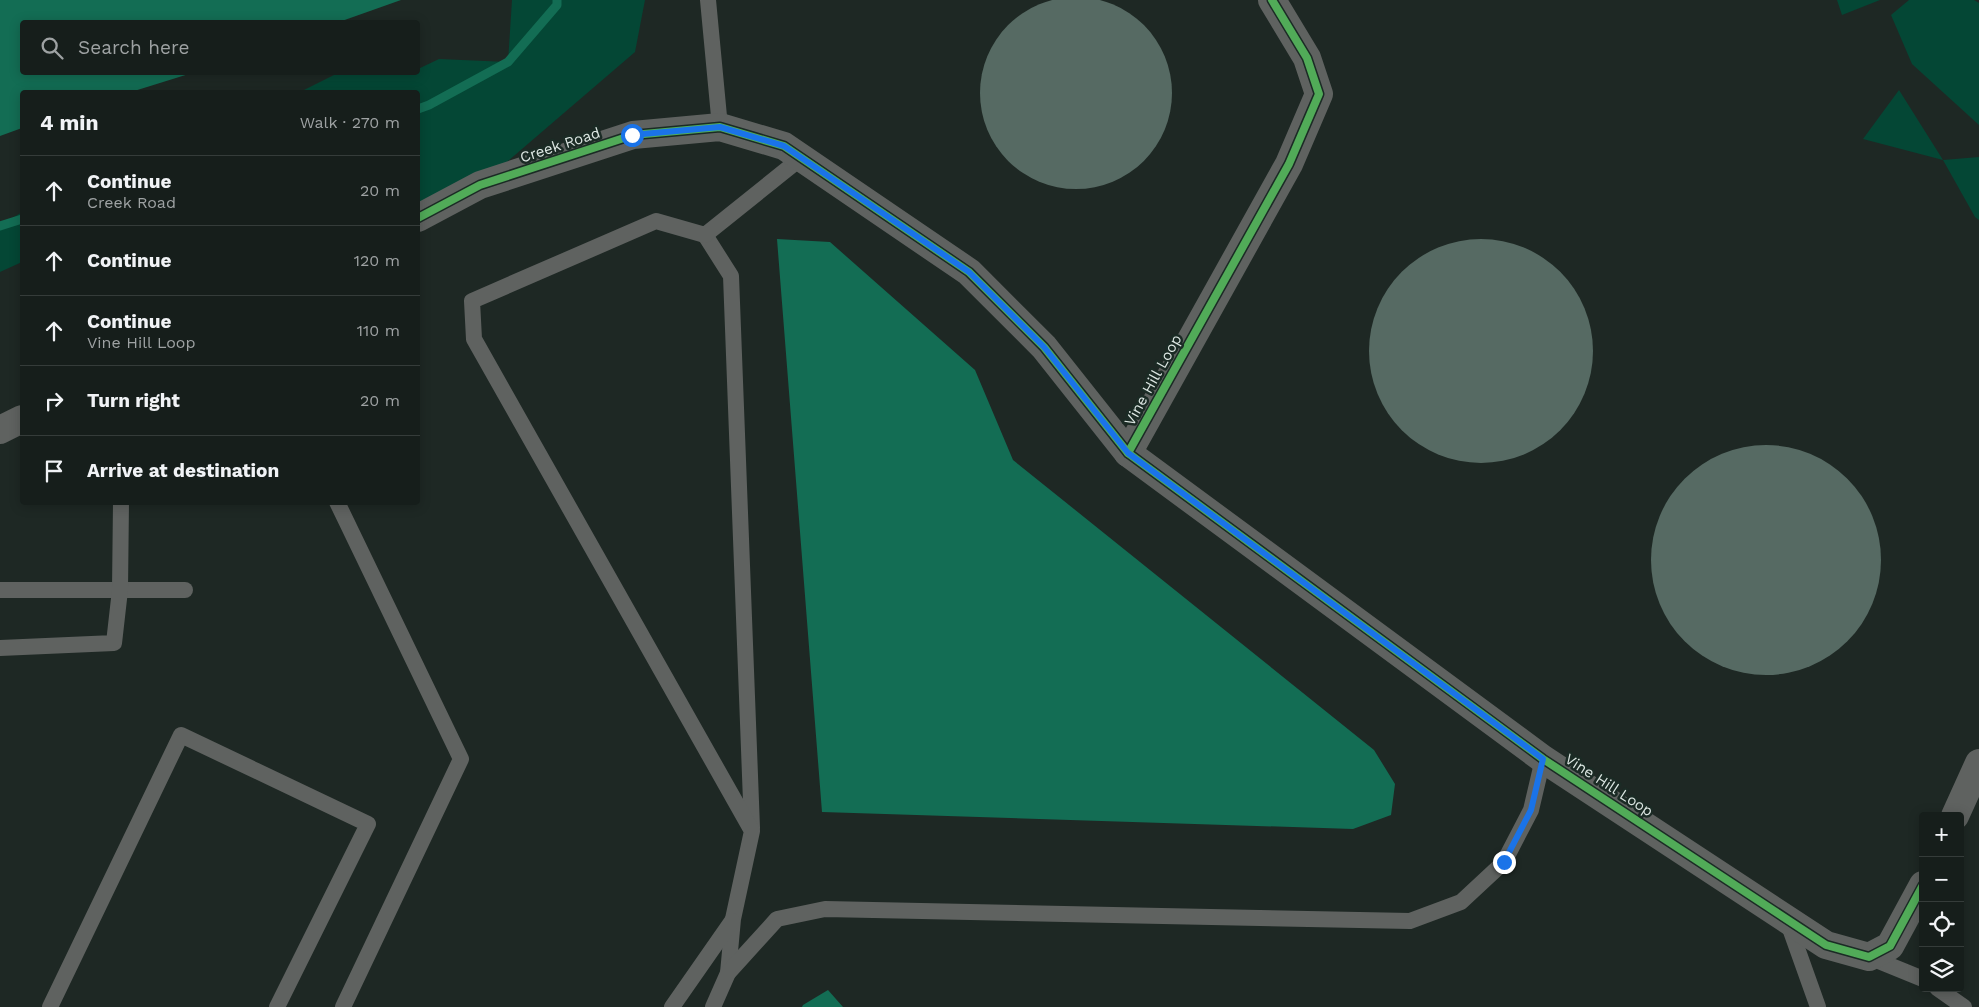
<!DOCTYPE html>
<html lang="en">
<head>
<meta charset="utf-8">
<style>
  :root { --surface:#161e1b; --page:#232b28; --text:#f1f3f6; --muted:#9ea2a3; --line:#353c3a }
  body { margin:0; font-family:"Work Sans",sans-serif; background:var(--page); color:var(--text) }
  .controls { position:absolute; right:15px; bottom:15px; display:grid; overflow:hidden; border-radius:5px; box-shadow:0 2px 12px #0003 }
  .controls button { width:45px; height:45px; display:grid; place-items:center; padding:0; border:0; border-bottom:1px solid var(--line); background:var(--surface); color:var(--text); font:25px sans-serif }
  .stop { position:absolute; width:15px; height:15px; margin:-11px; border:4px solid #1a73e8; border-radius:50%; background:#fff }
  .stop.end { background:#1a73e8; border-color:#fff; box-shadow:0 1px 5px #0008 }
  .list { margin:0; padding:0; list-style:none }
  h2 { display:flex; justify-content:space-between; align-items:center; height:65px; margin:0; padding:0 20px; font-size:21px }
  h2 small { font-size:16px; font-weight:400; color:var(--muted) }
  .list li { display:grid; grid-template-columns:32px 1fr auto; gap:15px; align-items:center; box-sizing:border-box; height:70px; padding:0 20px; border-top:1px solid var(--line) }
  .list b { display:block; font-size:19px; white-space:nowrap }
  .list p { margin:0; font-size:16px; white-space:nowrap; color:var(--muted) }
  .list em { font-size:16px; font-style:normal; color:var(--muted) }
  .icon { flex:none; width:28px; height:28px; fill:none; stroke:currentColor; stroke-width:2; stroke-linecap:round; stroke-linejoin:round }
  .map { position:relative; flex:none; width:1979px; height:1007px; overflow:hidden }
  .search { position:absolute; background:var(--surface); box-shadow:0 2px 12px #0003; left:20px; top:20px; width:400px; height:55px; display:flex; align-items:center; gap:12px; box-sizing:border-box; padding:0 18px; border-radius:5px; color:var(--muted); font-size:19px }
  .panel { position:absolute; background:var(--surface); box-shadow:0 2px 12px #0003; left:20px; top:90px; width:400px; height:415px; border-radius:5px }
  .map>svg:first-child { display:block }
  .green { fill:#044735 }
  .water { fill:#136d54 }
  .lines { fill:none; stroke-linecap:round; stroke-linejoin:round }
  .stream { stroke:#136d54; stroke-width:9 }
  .building { fill:#566a63 }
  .service { stroke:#5f6260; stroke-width:16 }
  .minor { stroke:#5f6260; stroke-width:28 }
  .cycleway-casing { stroke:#1b2b25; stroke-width:11 }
  .cycleway { stroke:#51ab58; stroke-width:8 }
  .route { stroke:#1a73e8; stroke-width:6 }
  .labels { text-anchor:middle; stroke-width:5; stroke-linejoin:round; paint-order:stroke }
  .street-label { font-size:15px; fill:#dde7e3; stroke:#1b2b25 }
</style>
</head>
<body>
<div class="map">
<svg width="1979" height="1007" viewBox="0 0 1979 1007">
  <rect width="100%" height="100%" fill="#1e2824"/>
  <g class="green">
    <polygon points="512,0 645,0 635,52 480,185 418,218 418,92 300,92 334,75 407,75 418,72 418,69 439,59 508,62"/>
    <polygon points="1837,0 1880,0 1842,15"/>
    <polygon points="1909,0 1974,0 1979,3 1979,125 1912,64 1891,15"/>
    <polygon points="1899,90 1943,160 1979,157 1979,220 1975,217 1943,160 1863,139"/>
    <polygon points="22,212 22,262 0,272 0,226"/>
  </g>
  <g class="water">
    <polygon points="0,0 401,0 339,22 22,22 22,72 192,73 131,92 22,92 22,128 0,136"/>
    <polygon points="777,239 830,242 975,370 1013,460 1374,750 1395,784 1391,815 1353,829 822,812"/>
    <polygon points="828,990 843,1007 802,1007 803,1005"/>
  </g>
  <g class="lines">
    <g class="stream">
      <polyline points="418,109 429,105 508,62 557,5 557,0"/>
      <polyline points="0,226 22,219"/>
    </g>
  </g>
  <g class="building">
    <circle cx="1076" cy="93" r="96"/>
    <circle cx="1481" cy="351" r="112"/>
    <circle cx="1766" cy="560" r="115"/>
  </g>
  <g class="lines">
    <g class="service">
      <polyline points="708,0 720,127"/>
      <polyline points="705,235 731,276 752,828"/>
      <polyline points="337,502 461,759 343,1007"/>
      <polyline points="0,590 185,590"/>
      <polyline points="0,648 114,643 120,590 121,502"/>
      <polyline points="1787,920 1818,1007"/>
      <polyline points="1869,957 1923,979"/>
      <polyline points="728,973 733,919 752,831 474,339 472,301 656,221 705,235 801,158"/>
      <polyline points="1937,988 1964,1007"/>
      <polyline points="50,1007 181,735 368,824 277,1007"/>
      <polyline points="672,1007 732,921"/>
      <polyline points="713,1007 728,973 777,919 825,909 1410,921 1461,902 1504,862 1531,810 1543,759"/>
    </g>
    <g class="minor">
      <polyline points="1272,0 1307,58 1319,94 1289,164 1128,453 1543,759 1826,945 1869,957 1890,946 1923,885"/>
      <polyline points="418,218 480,185 633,135 720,127 784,146 969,272 1044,347 1128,453"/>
      <polyline points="0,430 22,419"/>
      <polyline points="1955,816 1979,763"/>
    </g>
    <g class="cycleway-casing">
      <g id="cycleway">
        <polyline points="1272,0 1307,58 1319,94 1289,164 1128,453 1543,759 1826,945 1869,957 1890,946 1923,885"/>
        <polyline points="418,218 480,185 633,135 720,127 784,146 969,272 1044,347 1128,453"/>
      </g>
    </g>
    <use href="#cycleway" class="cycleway"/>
  </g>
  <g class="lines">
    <polyline class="route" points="632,135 720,127 784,146 969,272 1044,347 1128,453 1543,759 1531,810 1504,862"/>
  </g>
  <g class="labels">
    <g class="street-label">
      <text transform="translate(560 145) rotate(-18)" y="5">Creek Road</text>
      <text transform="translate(1153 380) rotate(-61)" y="5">Vine Hill Loop</text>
      <text transform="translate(1609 785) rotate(33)" y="5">Vine Hill Loop</text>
    </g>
  </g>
</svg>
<div class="controls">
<button>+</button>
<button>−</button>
<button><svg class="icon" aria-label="locate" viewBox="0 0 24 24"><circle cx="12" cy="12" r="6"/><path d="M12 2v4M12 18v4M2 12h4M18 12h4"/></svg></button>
<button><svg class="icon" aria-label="layers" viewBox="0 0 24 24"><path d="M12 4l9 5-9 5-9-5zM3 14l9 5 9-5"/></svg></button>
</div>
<div class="stop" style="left:632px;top:135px"></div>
<div class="stop end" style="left:1504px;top:862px"></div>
<div class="search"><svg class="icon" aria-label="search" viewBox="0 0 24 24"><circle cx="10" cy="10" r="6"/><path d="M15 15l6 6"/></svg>Search here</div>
<section class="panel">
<h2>4 min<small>Walk · 270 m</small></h2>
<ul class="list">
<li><svg class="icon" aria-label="ahead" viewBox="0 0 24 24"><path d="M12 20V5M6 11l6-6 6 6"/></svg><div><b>Continue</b><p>Creek Road</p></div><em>20 m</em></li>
<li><svg class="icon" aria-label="ahead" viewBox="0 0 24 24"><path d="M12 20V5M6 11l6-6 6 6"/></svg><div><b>Continue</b></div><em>120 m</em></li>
<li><svg class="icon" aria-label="ahead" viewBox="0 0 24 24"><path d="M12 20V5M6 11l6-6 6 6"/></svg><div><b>Continue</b><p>Vine Hill Loop</p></div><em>110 m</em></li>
<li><svg class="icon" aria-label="right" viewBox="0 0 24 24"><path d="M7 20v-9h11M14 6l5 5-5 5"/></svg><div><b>Turn right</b></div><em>20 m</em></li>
<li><svg class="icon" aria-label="arrive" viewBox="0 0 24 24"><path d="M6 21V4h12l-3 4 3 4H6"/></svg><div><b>Arrive at destination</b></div></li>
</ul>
</section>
</div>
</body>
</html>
